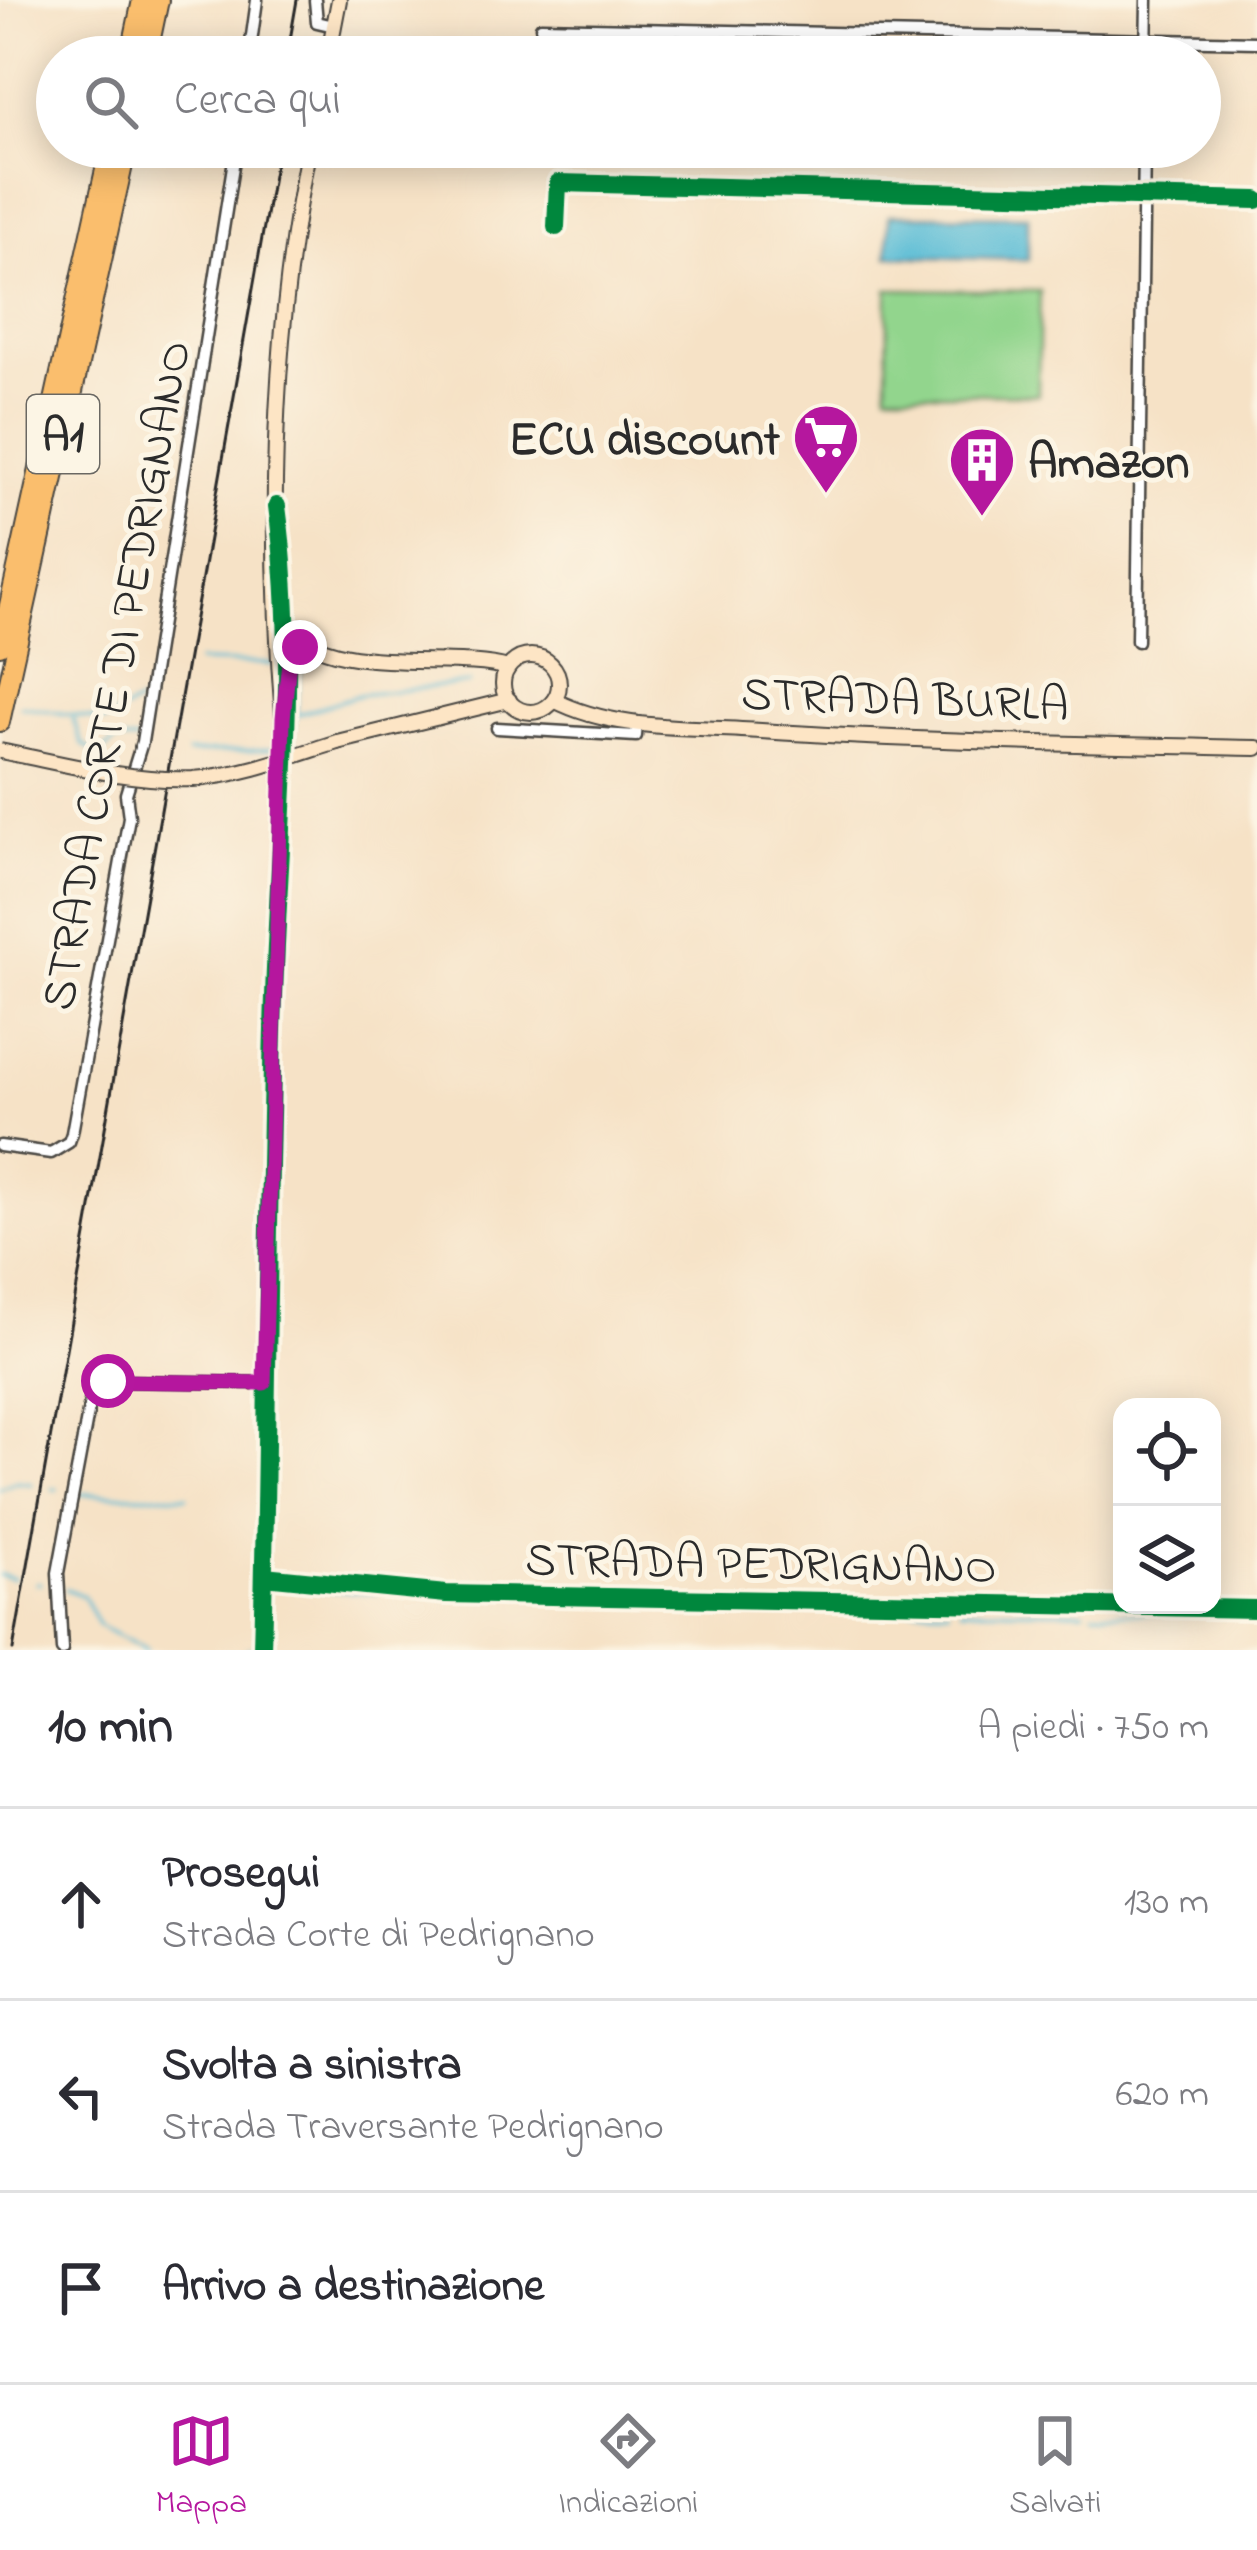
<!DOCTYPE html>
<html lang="it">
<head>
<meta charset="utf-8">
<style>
  :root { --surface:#fff; --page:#f2f2f3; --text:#2b2b33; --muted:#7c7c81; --line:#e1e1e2; --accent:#b5179e }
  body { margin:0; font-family:"Indie Flower",sans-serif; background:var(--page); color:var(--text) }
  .controls { position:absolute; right:36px; bottom:36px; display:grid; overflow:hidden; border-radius:24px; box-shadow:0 6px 30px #0003 }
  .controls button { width:108px; height:108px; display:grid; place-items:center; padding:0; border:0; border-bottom:3px solid var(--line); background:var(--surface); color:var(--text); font:60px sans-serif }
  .stop { position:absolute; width:36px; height:36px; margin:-27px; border:9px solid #b5179e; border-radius:50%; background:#fff }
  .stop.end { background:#b5179e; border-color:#fff; box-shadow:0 3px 12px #0008 }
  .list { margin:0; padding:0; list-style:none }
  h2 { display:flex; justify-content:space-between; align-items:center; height:156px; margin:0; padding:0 48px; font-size:51px }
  h2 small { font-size:39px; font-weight:400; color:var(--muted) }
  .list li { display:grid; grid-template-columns:78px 1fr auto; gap:36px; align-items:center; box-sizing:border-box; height:192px; padding:0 48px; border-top:3px solid var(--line) }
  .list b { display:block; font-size:45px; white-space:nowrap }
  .list p { margin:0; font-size:39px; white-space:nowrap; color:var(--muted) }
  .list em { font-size:39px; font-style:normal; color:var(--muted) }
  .icon { flex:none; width:66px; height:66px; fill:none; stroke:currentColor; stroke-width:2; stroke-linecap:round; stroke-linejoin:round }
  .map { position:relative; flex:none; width:1257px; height:1650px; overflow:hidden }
  .search { position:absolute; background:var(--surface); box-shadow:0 6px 30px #0003; left:36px; right:36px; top:36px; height:132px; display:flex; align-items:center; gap:30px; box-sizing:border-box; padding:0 42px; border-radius:66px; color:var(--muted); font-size:45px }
  .sheet { height:732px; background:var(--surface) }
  nav { display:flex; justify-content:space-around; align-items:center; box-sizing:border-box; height:168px; border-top:3px solid var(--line); background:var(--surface); font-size:33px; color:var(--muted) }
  nav a { display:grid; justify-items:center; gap:6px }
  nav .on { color:var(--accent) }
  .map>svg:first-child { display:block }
  .green { fill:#92d58d; stroke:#5e805c; stroke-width:3 }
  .water { fill:#57bbd5; stroke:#417380; stroke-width:3 }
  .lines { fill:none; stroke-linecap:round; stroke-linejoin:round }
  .stream { stroke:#57bbd5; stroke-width:3 }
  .street-casing { stroke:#494642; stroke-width:15 }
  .secondary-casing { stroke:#494642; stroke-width:18 }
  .highway-casing { stroke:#494642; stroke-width:22 }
  .street { stroke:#fff; stroke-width:10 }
  .secondary { stroke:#fde5c5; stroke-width:14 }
  .highway { stroke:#fabe6d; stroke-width:18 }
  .rail { stroke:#2b2b2b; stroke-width:3 }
  .secondary-bridge-casing { stroke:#494642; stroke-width:18; stroke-linecap:butt }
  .secondary-bridge { stroke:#fde5c5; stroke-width:14 }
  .cycleway-casing { stroke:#fcf5e5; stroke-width:26 }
  .cycleway { stroke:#00873e; stroke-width:18 }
  .route { stroke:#b5179e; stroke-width:15 }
  .labels { text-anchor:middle; stroke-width:10; stroke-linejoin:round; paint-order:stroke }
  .shield { fill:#fcf5e5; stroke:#6a6863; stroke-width:3 }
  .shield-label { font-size:45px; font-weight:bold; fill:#2b2b2b }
  .poi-label { font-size:48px; font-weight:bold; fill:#2b2b2b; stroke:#fcf5e5; text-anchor:end }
  .street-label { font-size:48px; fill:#2b2b2b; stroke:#fcf5e5 }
</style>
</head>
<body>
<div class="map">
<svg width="1257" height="1650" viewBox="0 0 1257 1650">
  <rect width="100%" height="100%" fill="#fcf5e5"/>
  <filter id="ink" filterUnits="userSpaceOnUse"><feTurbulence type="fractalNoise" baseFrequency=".00833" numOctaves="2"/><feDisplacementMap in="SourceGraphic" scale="24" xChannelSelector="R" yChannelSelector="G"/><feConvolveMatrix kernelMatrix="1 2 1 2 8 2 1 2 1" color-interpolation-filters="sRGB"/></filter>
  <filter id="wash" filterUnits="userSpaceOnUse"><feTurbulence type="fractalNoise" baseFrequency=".004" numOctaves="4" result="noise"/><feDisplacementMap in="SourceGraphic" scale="48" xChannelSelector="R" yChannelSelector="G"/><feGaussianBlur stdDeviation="2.7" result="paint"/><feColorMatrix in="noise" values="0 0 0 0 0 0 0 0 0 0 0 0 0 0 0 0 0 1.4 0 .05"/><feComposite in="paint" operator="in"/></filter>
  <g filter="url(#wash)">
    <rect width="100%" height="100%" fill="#f6e2c6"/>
    <polygon class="green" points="888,289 1040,291 1038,395 887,392"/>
    <polygon class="water" points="889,215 1028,216 1028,260 888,256"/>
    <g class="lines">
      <g class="stream">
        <polyline points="198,662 274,664"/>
        <polyline points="21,706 105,721 138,703"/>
        <polyline points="296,715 359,695 469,683"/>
        <polyline points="73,719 82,744 98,754 116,741 136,741"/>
        <path d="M 188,753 C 224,751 256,752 292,747 L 301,665"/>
        <polyline points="0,1489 16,1482 31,1484"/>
        <polyline points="53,1489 57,1489"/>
        <polyline points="79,1494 187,1496"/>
        <polyline points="0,1575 13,1578"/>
        <polyline points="36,1583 40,1583"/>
        <polyline points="66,1589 83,1596 99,1626 147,1650"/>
        <polyline points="301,1589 377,1593"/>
        <polyline points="855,1607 949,1609"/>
        <polyline points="961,1609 1084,1611"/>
        <polyline points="1094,1612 1257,1616"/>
        <polyline points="247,1650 250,1648"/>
      </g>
    </g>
  </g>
  <g filter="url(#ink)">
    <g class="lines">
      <g class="street-casing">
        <g id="street">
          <polyline points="315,0 317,22 334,26"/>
          <polyline points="541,27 1257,42"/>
          <polyline points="249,57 257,0"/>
          <polyline points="1146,57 1147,0"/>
          <polyline points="556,227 558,183 1257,200"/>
          <polyline points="1137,641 1144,147"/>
          <polyline points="497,728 636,736 637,722"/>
          <polyline points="0,1146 51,1153 69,1142 72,1133 129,817 126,794 142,742 236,147"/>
          <polyline points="264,1576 446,1594 1257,1609"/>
          <polyline points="62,1650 58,1573 93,1386 108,1381 264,1383"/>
          <polyline points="262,1650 283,718"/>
        </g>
      </g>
      <g class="secondary-casing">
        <g id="secondary">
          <polyline points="328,57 339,0"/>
          <path d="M 289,624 C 323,679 452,651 508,668"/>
          <circle cx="531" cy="684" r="28"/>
          <polyline points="286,698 290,630"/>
          <path d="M 554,700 C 616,732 692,726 761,731 C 926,742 1091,744 1257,748"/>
          <path d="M 283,718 C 268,530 272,332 309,147"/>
          <polyline points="337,742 509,700"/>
        </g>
      </g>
      <g class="highway-casing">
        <g id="highway">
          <polyline points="130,57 142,0"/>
          <polyline points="147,57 159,0"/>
          <polyline points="0,646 110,147"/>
          <polyline points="0,722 127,147"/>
        </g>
      </g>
      <use href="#street" class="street"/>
      <use href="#secondary" class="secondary"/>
      <use href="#highway" class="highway"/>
      <g class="rail">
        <polyline points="287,57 297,0"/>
        <polyline points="13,1650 278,147"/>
      </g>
      <g class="secondary-bridge-casing">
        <path id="secondary-bridge" d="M 0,751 C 62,763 129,782 193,779 C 243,775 290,757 337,742"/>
      </g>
      <use href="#secondary-bridge" class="secondary-bridge"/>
      <g class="cycleway-casing">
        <g id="cycleway">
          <polyline points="556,227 558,183 1257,200"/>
          <polyline points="264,1576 446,1594 1257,1609"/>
          <path d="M 262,1650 C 268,1432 267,1214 274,996 C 279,833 299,668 277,506"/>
        </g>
      </g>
      <use href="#cycleway" class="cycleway"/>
    </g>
  </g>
  <g class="lines" filter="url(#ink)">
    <polyline class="route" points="108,1381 264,1383 283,718 291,643 300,647"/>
  </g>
  <defs>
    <g id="supermarket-pin" transform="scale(3.45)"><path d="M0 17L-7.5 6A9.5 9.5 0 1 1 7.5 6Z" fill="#b5179e" stroke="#fcf5e5"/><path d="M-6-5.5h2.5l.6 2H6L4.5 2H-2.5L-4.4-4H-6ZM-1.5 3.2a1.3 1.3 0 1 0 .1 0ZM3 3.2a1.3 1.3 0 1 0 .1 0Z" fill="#fff"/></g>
    <g id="building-pin" transform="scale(3.45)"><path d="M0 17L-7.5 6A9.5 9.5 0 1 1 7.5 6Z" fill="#b5179e" stroke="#fcf5e5"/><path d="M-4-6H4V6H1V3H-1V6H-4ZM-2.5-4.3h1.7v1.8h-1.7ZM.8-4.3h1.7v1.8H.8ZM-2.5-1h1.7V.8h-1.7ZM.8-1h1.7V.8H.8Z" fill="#fff"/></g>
  </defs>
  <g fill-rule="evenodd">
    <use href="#supermarket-pin" x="826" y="437"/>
    <use href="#building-pin" x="982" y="460"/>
  </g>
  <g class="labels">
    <rect class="shield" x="27" y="395" width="72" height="78" rx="9"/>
    <g class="shield-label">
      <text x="63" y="450">A1</text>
    </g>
    <g class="poi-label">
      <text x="780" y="454">ECU discount</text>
      <text x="1028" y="477" text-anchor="start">Amazon</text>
    </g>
    <g class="street-label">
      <text transform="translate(114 675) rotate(-80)" y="17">STRADA CORTE DI PEDRIGNANO</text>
      <text transform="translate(905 697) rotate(2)" y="17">STRADA BURLA</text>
      <text transform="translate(761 1561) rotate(1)" y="17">STRADA PEDRIGNANO</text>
    </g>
  </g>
</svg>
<div class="controls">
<button><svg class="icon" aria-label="locate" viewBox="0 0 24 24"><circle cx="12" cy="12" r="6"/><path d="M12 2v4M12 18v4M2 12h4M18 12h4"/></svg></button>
<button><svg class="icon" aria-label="layers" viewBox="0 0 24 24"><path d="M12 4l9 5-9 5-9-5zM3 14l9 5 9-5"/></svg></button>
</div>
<div class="stop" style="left:108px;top:1381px"></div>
<div class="stop end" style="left:300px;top:647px"></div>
<div class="search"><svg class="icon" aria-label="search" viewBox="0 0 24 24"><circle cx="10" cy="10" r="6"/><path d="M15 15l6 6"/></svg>Cerca qui</div>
</div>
<section class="sheet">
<h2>10 min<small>A piedi · 750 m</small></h2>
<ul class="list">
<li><svg class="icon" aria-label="ahead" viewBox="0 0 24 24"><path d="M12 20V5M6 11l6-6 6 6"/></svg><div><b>Prosegui</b><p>Strada Corte di Pedrignano</p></div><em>130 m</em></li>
<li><svg class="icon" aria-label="left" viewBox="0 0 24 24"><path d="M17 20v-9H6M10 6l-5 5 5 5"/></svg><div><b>Svolta a sinistra</b><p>Strada Traversante Pedrignano</p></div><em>620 m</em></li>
<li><svg class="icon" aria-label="arrive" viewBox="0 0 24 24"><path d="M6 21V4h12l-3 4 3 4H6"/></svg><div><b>Arrivo a destinazione</b></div></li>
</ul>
</section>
<nav>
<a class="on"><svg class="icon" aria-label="map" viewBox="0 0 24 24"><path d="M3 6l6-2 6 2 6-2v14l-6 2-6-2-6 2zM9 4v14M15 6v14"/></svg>Mappa</a>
<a><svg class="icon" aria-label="directions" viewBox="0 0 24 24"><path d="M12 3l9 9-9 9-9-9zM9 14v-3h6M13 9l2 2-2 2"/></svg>Indicazioni</a>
<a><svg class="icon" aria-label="saved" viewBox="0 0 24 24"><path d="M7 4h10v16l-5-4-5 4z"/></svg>Salvati</a>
</nav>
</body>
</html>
